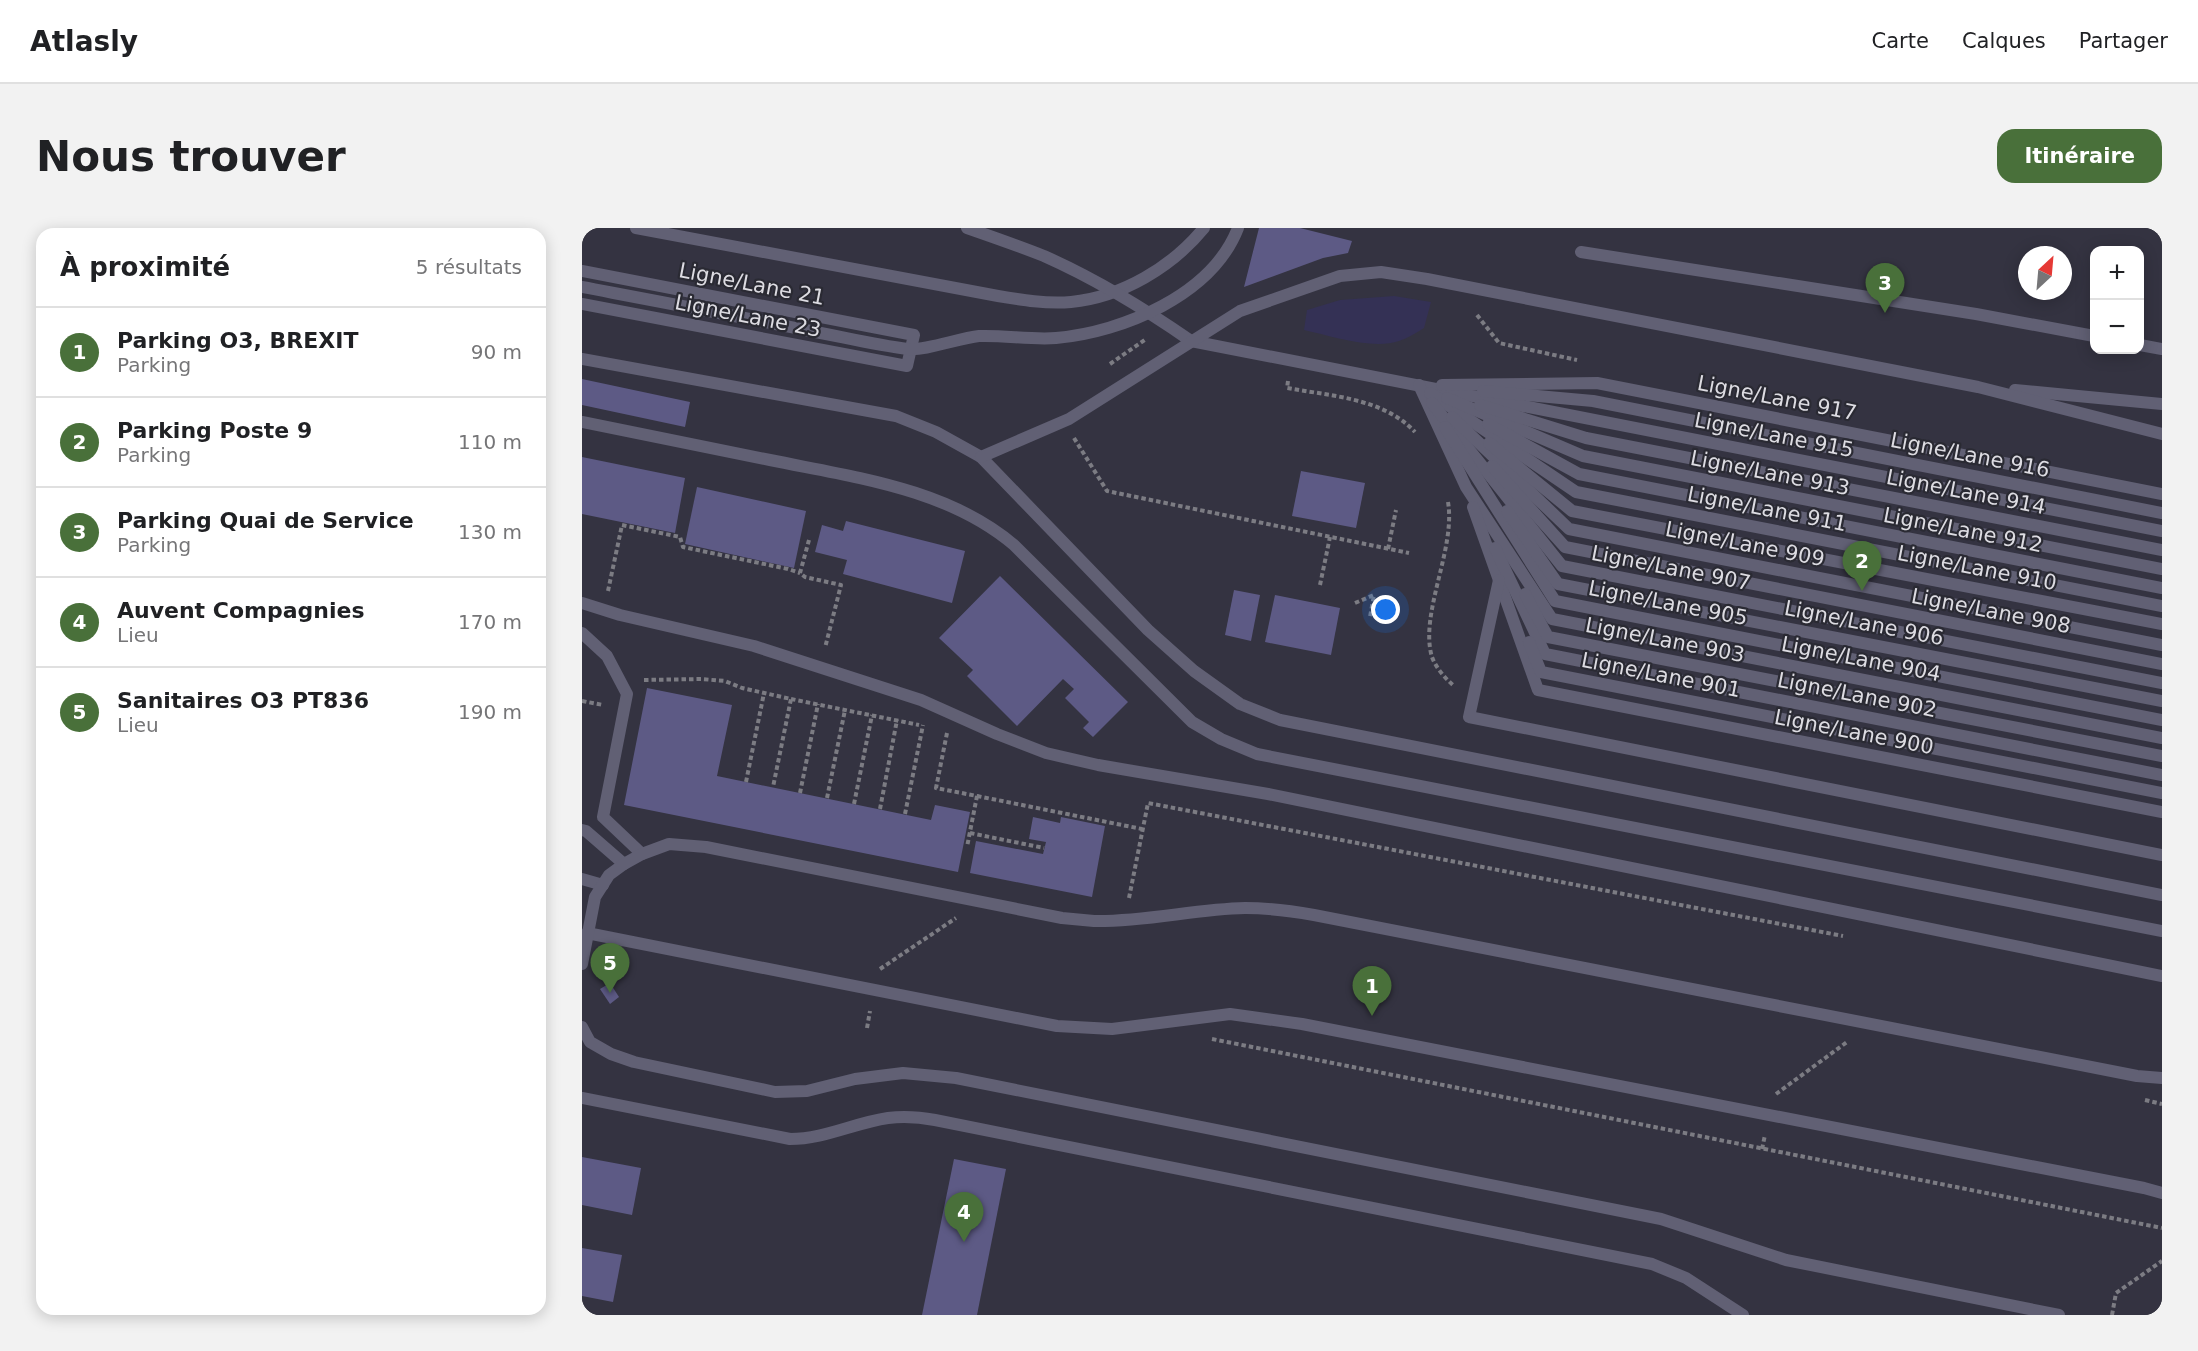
<!DOCTYPE html>
<html lang="fr">
<head>
<meta charset="utf-8">
<style>
  :root { --surface:#fff; --page:#f2f2f2; --text:#202124; --muted:#757577; --line:#e0e0e0; --accent:#49703a }
  body { margin:0; font-family:"DejaVu Sans",sans-serif; background:var(--page); color:var(--text) }
  .controls { position:absolute; right:18px; top:18px; display:grid; overflow:hidden; border-radius:12px; box-shadow:0 3px 15px #0003 }
  .controls button { width:54px; height:54px; display:grid; place-items:center; padding:0; border:0; border-bottom:2px solid var(--line); background:var(--surface); color:var(--text); font:30px sans-serif }
  .compass { position:absolute; left:1436px; top:18px; width:54px; height:54px; border-radius:50%; background:var(--surface); box-shadow:0 3px 15px #0003; rotate:26deg }
  .you { position:absolute; left:804px; top:382px; width:21px; height:21px; margin:-15px; border:4px solid #fff; border-radius:50%; background:#1a73e8; box-shadow:0 0 0 9px #1a73e833 }
  .badge { display:grid; place-items:center; width:39px; height:39px; border-radius:50%; background:var(--accent); color:#fff; font-size:20px; font-weight:700 }
  .pin { position:absolute; translate:-50% -50px; filter:drop-shadow(0 2px 3px #0008) }
  .pin::after { content:''; position:absolute; top:32px; width:21px; height:18px; background:inherit; clip-path:polygon(0 0,100% 0,50% 100%) }
  .list { margin:0; padding:0; list-style:none }
  h2 { display:flex; justify-content:space-between; align-items:center; height:78px; margin:0; padding:0 24px; font-size:26px }
  h2 small { font-size:20px; font-weight:400; color:var(--muted) }
  .list li { display:grid; grid-template-columns:39px 1fr auto; gap:18px; align-items:center; box-sizing:border-box; height:90px; padding:0 24px; border-top:2px solid var(--line) }
  .list b { display:block; font-size:22px; white-space:nowrap }
  .list p { margin:0; font-size:20px; white-space:nowrap; color:var(--muted) }
  .list em { font-size:20px; font-style:normal; color:var(--muted) }
  .map { position:relative; flex:none; width:1580px; height:1087px; overflow:hidden; border-radius:18px }
  header { display:flex; align-items:center; gap:36px; box-sizing:border-box; height:84px; padding:0 30px; background:var(--surface); border-bottom:2px solid var(--line) }
  header strong { font-size:28px }
  nav { display:flex; gap:33px; margin-inline-start:auto; font-size:21px }
  .intro { display:flex; align-items:center; justify-content:space-between; box-sizing:border-box; height:144px; padding:0 36px }
  h1 { margin:0; font-size:42px }
  .button { padding:15px 27px; border-radius:18px; background:var(--accent); color:#fff; font-size:21px; font-weight:700 }
  main { display:flex; gap:36px; padding:0 36px }
  aside { flex:1; background:var(--surface); border-radius:18px; box-shadow:0 3px 15px #0003 }
  .map>svg:first-child { display:block }
  .built { fill:#343341; fill-rule:evenodd }
  .green { fill:#343155 }
  .building { fill:#5d5a85 }
  .lines { fill:none; stroke-linecap:round; stroke-linejoin:round }
  .path { stroke:#7c7c83; stroke-width:4; stroke-dasharray:4.5 3; stroke-linecap:butt }
  .lane { stroke:#616074; stroke-width:12 }
  .labels { text-anchor:middle; stroke-width:4.5; stroke-linejoin:round; paint-order:stroke }
  .street-label { font-size:21px; fill:#dddce2; stroke:#2a2a33 }
</style>
</head>
<body>
<header>
<strong>Atlasly</strong>
<nav><a>Carte</a><a>Calques</a><a>Partager</a></nav>
</header>
<div class="intro"><h1>Nous trouver</h1><a class="button">Itinéraire</a></div>
<main>
<aside>
<h2>À proximité<small>5 résultats</small></h2>
<ul class="list">
<li><span class="badge">1</span><div><b>Parking O3, BREXIT</b><p>Parking</p></div><em>90 m</em></li>
<li><span class="badge">2</span><div><b>Parking Poste 9</b><p>Parking</p></div><em>110 m</em></li>
<li><span class="badge">3</span><div><b>Parking Quai de Service</b><p>Parking</p></div><em>130 m</em></li>
<li><span class="badge">4</span><div><b>Auvent Compagnies</b><p>Lieu</p></div><em>170 m</em></li>
<li><span class="badge">5</span><div><b>Sanitaires O3 PT836</b><p>Lieu</p></div><em>190 m</em></li>
</ul>
</aside>
<div class="map">
<svg width="1580" height="1087" viewBox="0 0 1580 1087">
  <rect width="100%" height="100%" fill="#2a2a33"/>
  <path class="built" d="M 0,0 L 1580,0 L 1580,1087 L 0,1087 ZM 1512,22 L 1558,22 L 1558,122 L 1512,122 ZM 1445,27 L 1481,27 L 1481,63 L 1445,63 Z"/>
  <path class="green" d="M 812,68 L 849,74 L 842,100 C 834,105 826,110 817,113 C 791,122 749,108 722,102 L 725,82 L 758,72 Z"/>
  <g class="building">
    <polygon points="677,0 718,0 770,13 766,25 741,30 662,59"/>
    <polygon points="0,151 108,174 103,199 0,177"/>
    <polygon points="0,229 103,250 93,305 0,286"/>
    <polygon points="719,243 783,255 774,300 710,288"/>
    <polygon points="115,259 224,283 212,340 103,316"/>
    <polygon points="264,293 383,323 370,375 261,346 265,332 233,324 240,297 261,303"/>
    <polygon points="418,348 546,474 511,509 501,500 507,494 483,470 492,461 481,451 435,498 385,448 391,442 357,410"/>
    <polygon points="652,362 678,367 669,413 643,407"/>
    <polygon points="693,367 758,380 749,427 683,414"/>
    <polygon points="65,460 150,477 135,548 349,592 353,577 388,584 376,644 42,577"/>
    <polygon points="451,589 478,595 479,589 523,598 510,669 388,645 394,613 461,626 464,614 447,611"/>
    <polygon points="28,755 37,769 28,776 18,761"/>
    <polygon points="0,929 59,940 50,987 0,977"/>
    <polygon points="372,931 424,941 395,1087 340,1087"/>
    <polygon points="0,1020 40,1027 31,1074 0,1068"/>
  </g>
  <g class="lines">
    <g class="path">
      <polyline points="895,87 917,115 995,132"/>
      <polyline points="528,136 564,111"/>
      <path d="M 706,153 L 705,160 C 749,168 801,170 833,204"/>
      <polyline points="492,210 525,263 827,325"/>
      <path d="M 866,274 C 874,321 837,386 850,429 C 854,440 863,450 872,458"/>
      <polyline points="227,312 218,345 223,349 259,357 243,420"/>
      <polyline points="806,321 814,282"/>
      <polyline points="738,357 748,309"/>
      <polyline points="26,363 40,297 98,309 101,319 206,341 218,345"/>
      <polyline points="773,375 792,367 788,389"/>
      <polyline points="62,452 119,451 143,453 160,460 209,471 191,559"/>
      <polyline points="209,471 337,497"/>
      <polyline points="0,473 21,477"/>
      <polyline points="365,505 354,560 395,568 385,619"/>
      <polyline points="164,554 182,465"/>
      <polyline points="218,565 236,476"/>
      <polyline points="395,568 560,601"/>
      <polyline points="245,570 263,482"/>
      <polyline points="272,576 290,487"/>
      <polyline points="298,581 315,492"/>
      <polyline points="323,586 341,497"/>
      <polyline points="388,605 462,620"/>
      <polyline points="547,670 566,575 1261,708"/>
      <polyline points="298,741 374,690"/>
      <polyline points="285,800 288,783"/>
      <polyline points="630,811 1580,1000"/>
      <polyline points="1194,866 1265,814"/>
      <polyline points="1563,872 1580,876"/>
      <polyline points="1180,921 1183,907"/>
      <polyline points="1530,1087 1534,1065 1580,1033"/>
    </g>
    <g class="lane">
      <path d="M 54,0 L 416,68 C 440,72 464,76 489,74 C 540,69 590,39 622,0"/>
      <path d="M 385,0 C 411,9 437,18 462,28 C 514,51 563,81 609,113 L 1580,303"/>
      <polyline points="999,24 1394,86 1512,108"/>
      <polyline points="0,43 332,107 325,138 0,76"/>
      <path d="M 0,59 C 74,73 149,87 223,102 C 257,108 292,117 326,121 C 343,123 377,110 397,108 C 423,107 449,112 474,110 C 541,104 630,67 656,0"/>
      <polyline points="1558,117 1580,121"/>
      <polyline points="0,131 314,188 354,204 399,229 566,402 612,443 658,476 698,492 1580,667"/>
      <polyline points="837,157 884,259 970,391 1580,510"/>
      <polyline points="860,157 1015,155 1580,266"/>
      <polyline points="1433,162 1580,176"/>
      <polyline points="901,163 1011,173 1580,285"/>
      <polyline points="848,165 994,264 1580,378"/>
      <polyline points="865,170 1001,228 1580,341"/>
      <polyline points="850,175 980,338 1580,455"/>
      <polyline points="898,177 1004,210 1580,322"/>
      <polyline points="870,189 987,301 1580,417"/>
      <path d="M 0,194 C 63,207 126,219 188,232 C 271,249 365,260 432,317 L 610,494 L 639,511 L 675,526 L 1580,703"/>
      <polyline points="906,196 997,246 1580,360"/>
      <polyline points="863,199 973,373 1580,492"/>
      <polyline points="907,215 990,283 1580,396"/>
      <polyline points="399,229 487,191 658,83 758,48 799,44 845,51 1396,159 1580,206"/>
      <polyline points="910,238 983,319 1580,436"/>
      <polyline points="891,279 956,462 1580,584"/>
      <polyline points="925,283 976,356 1580,473"/>
      <polyline points="913,320 963,426 1580,547"/>
      <polyline points="917,352 887,489 1580,627"/>
      <polyline points="943,366 966,409 1580,528"/>
      <polyline points="0,375 38,387 172,418 339,472 415,506 464,525 516,537 686,566 1580,748"/>
      <polyline points="0,405 25,428 45,466 21,589 60,626"/>
      <polyline points="947,414 959,444 1580,565"/>
      <polyline points="0,602 4,603 42,636"/>
      <polyline points="0,651 21,657"/>
      <polyline points="5,705 475,798 530,801 648,786 720,796 1562,960 1580,965"/>
      <path d="M 0,736 L 13,669 L 27,647 L 42,636 L 60,626 L 87,616 L 124,619 L 480,690 C 491,691 502,692 512,693 C 563,694 613,681 663,680 C 686,680 709,683 732,687 L 1555,848 L 1580,850"/>
      <polyline points="0,799 8,814 29,826 52,834 193,864 225,863 273,851 321,845 374,850 1079,991 1204,1032 1477,1087"/>
      <path d="M 0,870 L 208,911 C 242,911 272,895 306,890 C 322,888 337,889 353,892 L 1070,1036 L 1104,1050 L 1161,1087"/>
    </g>
  </g>
  <g class="labels">
    <g class="street-label">
      <text transform="translate(170 56) rotate(11)" y="7">Ligne/Lane 21</text>
      <text transform="translate(166 88) rotate(11)" y="7">Ligne/Lane 23</text>
      <text transform="translate(1195 170) rotate(11)" y="7">Ligne/Lane 917</text>
      <text transform="translate(1192 207) rotate(11)" y="7">Ligne/Lane 915</text>
      <text transform="translate(1388 227) rotate(11)" y="7">Ligne/Lane 916</text>
      <text transform="translate(1188 245) rotate(11)" y="7">Ligne/Lane 913</text>
      <text transform="translate(1384 264) rotate(11)" y="7">Ligne/Lane 914</text>
      <text transform="translate(1185 281) rotate(11)" y="7">Ligne/Lane 911</text>
      <text transform="translate(1381 302) rotate(11)" y="7">Ligne/Lane 912</text>
      <text transform="translate(1163 316) rotate(11)" y="7">Ligne/Lane 909</text>
      <text transform="translate(1089 340) rotate(11)" y="7">Ligne/Lane 907</text>
      <text transform="translate(1395 340) rotate(11)" y="7">Ligne/Lane 910</text>
      <text transform="translate(1086 375) rotate(11)" y="7">Ligne/Lane 905</text>
      <text transform="translate(1409 383) rotate(11)" y="7">Ligne/Lane 908</text>
      <text transform="translate(1282 395) rotate(11)" y="7">Ligne/Lane 906</text>
      <text transform="translate(1083 412) rotate(11)" y="7">Ligne/Lane 903</text>
      <text transform="translate(1279 431) rotate(11)" y="7">Ligne/Lane 904</text>
      <text transform="translate(1079 447) rotate(11)" y="7">Ligne/Lane 901</text>
      <text transform="translate(1275 467) rotate(11)" y="7">Ligne/Lane 902</text>
      <text transform="translate(1272 504) rotate(11)" y="7">Ligne/Lane 900</text>
    </g>
  </g>
</svg>
<div class="controls">
<button>+</button>
<button>−</button>
</div>
<svg class="compass" viewBox="-18 -18 36 36"><path d="M0-13l5 13h-10z" fill="#e53935"/><path d="M0 13l5-13h-10z" fill="#757577"/></svg>
<div class="you"></div>
<div class="pin badge" style="left:790px;top:788px">1</div>
<div class="pin badge" style="left:1280px;top:363px">2</div>
<div class="pin badge" style="left:1303px;top:85px">3</div>
<div class="pin badge" style="left:382px;top:1014px">4</div>
<div class="pin badge" style="left:28px;top:765px">5</div>
</div>
</main>
</body>
</html>
